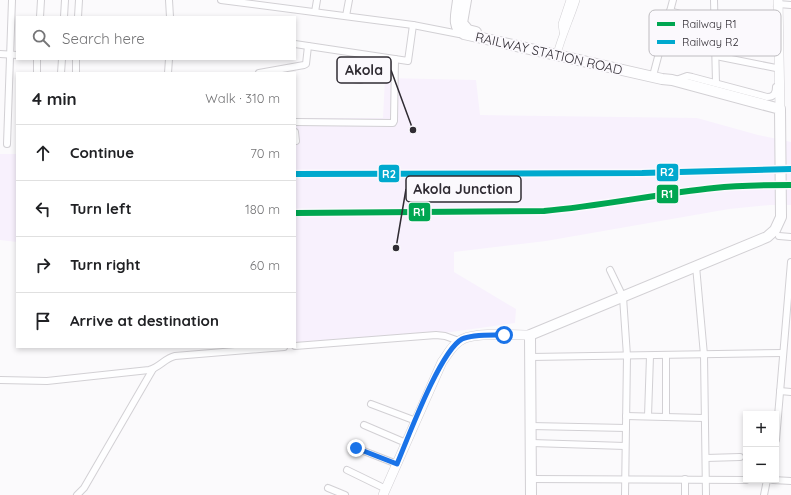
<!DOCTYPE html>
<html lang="en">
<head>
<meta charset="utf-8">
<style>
  :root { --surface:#fff; --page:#f2f2f2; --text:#202124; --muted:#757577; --line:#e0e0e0 }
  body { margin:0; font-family:Quicksand,sans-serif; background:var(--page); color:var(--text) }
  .controls { position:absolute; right:12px; bottom:12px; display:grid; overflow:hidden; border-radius:0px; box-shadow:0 2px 6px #0003 }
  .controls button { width:36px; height:36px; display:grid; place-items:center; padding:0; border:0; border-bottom:1px solid var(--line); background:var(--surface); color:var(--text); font:20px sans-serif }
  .stop { position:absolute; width:12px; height:12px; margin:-9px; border:3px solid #1a73e8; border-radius:50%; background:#fff }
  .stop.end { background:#1a73e8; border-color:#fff; box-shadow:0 1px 4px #0008 }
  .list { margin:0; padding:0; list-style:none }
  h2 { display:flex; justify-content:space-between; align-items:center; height:52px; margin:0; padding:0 16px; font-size:17px }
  h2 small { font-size:13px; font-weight:400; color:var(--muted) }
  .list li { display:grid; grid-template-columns:26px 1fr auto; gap:12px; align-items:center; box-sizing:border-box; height:56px; padding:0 16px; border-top:1px solid var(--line) }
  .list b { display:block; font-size:15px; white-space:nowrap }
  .list em { font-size:13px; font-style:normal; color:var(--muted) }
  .icon { flex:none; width:22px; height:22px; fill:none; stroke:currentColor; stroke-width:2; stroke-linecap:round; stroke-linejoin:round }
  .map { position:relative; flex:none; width:791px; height:495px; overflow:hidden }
  .search { position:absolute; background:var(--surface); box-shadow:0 2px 6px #0003; left:16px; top:16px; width:280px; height:44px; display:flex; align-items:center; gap:10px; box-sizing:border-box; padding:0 14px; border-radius:0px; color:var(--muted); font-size:15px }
  .panel { position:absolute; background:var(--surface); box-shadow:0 2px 6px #0003; left:16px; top:72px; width:280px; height:276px; border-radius:0px }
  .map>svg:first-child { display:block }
  .built { fill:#f8f1fd }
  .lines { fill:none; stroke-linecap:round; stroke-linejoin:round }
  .minor-casing { stroke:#d2d0d4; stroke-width:8 }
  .tertiary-casing { stroke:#d2d0d4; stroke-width:8 }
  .primary-casing { stroke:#d2d0d4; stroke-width:10 }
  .trunk-casing { stroke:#d2d0d4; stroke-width:12 }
  .minor { stroke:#fefeff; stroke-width:6 }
  .tertiary { stroke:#fefeff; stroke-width:7 }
  .primary { stroke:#fefeff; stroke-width:9 }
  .trunk { stroke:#fefeff; stroke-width:10 }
  .rail-1-casing { stroke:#fbf9fd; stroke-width:9 }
  .rail-2-casing { stroke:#fbf9fd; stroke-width:9 }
  .rail-1 { stroke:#00a651; stroke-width:6 }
  .rail-2 { stroke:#00a9ce; stroke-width:6 }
  .route { stroke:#1a73e8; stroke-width:5 }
  .labels { text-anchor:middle; stroke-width:4; stroke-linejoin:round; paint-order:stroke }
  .street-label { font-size:13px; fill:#302c33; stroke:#fbf9fd }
  .key { fill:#fbf9fd; stroke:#bebcc0; stroke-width:1 }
  .key-label { font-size:11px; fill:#302c33 }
  .leader { fill:none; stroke:#302c33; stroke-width:1.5 }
  .callout-dot { fill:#302c33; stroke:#fbf9fd; stroke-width:1.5 }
  .callout { fill:#fbf9fd; stroke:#302c33; stroke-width:1.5 }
  .callout-label { font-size:14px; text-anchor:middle; font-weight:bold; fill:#302c33 }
  .line-badge { stroke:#fbf9fd; stroke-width:1.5 }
  .badge-label { font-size:11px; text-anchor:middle; font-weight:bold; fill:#fff }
</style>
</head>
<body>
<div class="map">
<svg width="791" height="495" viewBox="0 0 791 495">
  <rect width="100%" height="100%" fill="#fbfafc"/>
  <g class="built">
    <polygon points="385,78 476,80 480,115 697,118 758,135 791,142 791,205 770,205 729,209 546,241 454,252 454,272 516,309 515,323 444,333 295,343 295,118 383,118"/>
    <polygon points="0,154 17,154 17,242 0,240"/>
  </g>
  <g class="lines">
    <g class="minor-casing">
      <g id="minor">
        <polyline points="169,0 170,17"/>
        <polyline points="221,0 413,25 459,34 461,31"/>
        <polyline points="714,0 716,83"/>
        <polyline points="777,6 778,4 791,5"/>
        <polyline points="670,11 715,24 775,37"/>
        <polyline points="315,12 317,0"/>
        <polyline points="346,16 349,0"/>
        <polyline points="40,17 41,0"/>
        <polyline points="64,17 65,0"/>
        <polyline points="78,17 79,0"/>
        <polyline points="295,44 408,61 413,25"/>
        <polyline points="0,54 17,55"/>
        <polyline points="716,56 776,68"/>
        <polyline points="654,72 673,0"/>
        <polyline points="37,73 37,59"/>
        <polyline points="61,73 62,59"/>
        <polyline points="76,73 76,59"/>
        <polyline points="168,73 169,59"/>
        <polyline points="259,73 304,65 306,64 308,46"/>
        <polyline points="353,79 361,80 363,79 364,55"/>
        <path d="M 676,80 L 687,76 L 692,77 L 767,97 C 774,97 776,93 776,87"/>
        <polyline points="295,122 393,123 394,121 395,59"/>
        <polyline points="295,132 296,141"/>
        <polyline points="7,144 12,0"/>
        <polyline points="779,236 791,237"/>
        <polyline points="696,266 704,355 706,495"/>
        <polyline points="610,270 623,297 627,356 625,495"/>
        <polyline points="295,346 436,335 445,336 459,341"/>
        <polyline points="666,355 666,417"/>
        <polyline points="531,357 783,353"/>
        <path d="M 0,380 L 47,381 L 149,370 C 159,368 165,358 175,356 L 284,347"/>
        <polyline points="780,391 791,392"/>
        <polyline points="371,404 416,421"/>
        <polyline points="626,416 704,418"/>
        <polyline points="648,416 650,356"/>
        <polyline points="364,425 406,443"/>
        <polyline points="531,426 626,428"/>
        <polyline points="776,440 791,262"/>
        <polyline points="532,443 625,446"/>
        <polyline points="356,448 397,464"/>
        <polyline points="706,458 740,457"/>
        <polyline points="347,470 386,489"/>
        <polyline points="531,479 746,480"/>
        <polyline points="773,480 791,481"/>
        <polyline points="328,488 345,495"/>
        <polyline points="77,495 84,488 153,369"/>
        <polyline points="685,495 685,479"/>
        <polyline points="764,495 767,480"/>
      </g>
    </g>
    <g class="tertiary-casing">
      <g id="tertiary">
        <polyline points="563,31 562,24 570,0"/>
        <path d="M 557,54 C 562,35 570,19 576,0"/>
      </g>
    </g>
    <g class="primary-casing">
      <g id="primary">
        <polyline points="778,0 780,109"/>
        <path d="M 383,495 L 442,362 C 448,354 453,343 463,339 C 477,332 514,335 530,335"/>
      </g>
    </g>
    <g class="trunk-casing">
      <g id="trunk">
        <path d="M 458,0 C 457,12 451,28 464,34 L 662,79 L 672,80 L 780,109 L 781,217 L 775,230 L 767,237 L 530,335 L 531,495"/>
        <polyline points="466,0 462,23 468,30 476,32"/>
      </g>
    </g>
    <use href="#minor" class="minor"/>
    <use href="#tertiary" class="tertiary"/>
    <use href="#primary" class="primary"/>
    <use href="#trunk" class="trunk"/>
    <g class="rail-1-casing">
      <path id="rail-1" d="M 295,213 L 544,211 C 601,206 657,194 714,188 C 740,185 765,185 791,185"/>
    </g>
    <g class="rail-2-casing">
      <polyline id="rail-2" points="295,174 642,173 791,169"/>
    </g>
    <use href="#rail-1" class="rail-1"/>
    <use href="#rail-2" class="rail-2"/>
  </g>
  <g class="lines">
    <path class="route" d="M 356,448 L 397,464 C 408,438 440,351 462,339 C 472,334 493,335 504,335"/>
  </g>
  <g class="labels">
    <g class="street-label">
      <text transform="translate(549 53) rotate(13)" y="5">RAILWAY STATION ROAD</text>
    </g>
  </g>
  <rect x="649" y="10" width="132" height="46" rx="6" class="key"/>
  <rect x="657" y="22" width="18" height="4" fill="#00a651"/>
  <rect x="657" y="40" width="18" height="4" fill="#00a9ce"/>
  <g class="key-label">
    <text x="682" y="28">Railway R1</text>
    <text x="682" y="46">Railway R2</text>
  </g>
  <path class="leader" d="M413 130L391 70M396 248L406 189"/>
  <g class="callout-dot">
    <circle cx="413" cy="130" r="4"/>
    <circle cx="396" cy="248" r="4"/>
  </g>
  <g class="callout">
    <rect x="337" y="57" width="54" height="26" rx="4"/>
    <rect x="406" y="176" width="115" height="26" rx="4"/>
  </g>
  <g class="callout-label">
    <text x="364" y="75">Akola</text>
    <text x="463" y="194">Akola Junction</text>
  </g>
  <g class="line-badge">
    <rect x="656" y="163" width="23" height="19" rx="4" fill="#00a9ce"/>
    <rect x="378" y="164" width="22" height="19" rx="4" fill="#00a9ce"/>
    <rect x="656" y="184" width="23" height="20" rx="4" fill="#00a651"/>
    <rect x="408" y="202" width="23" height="20" rx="4" fill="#00a651"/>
  </g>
  <g class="badge-label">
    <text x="667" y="176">R2</text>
    <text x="389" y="178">R2</text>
    <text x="667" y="198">R1</text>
    <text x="419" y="216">R1</text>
  </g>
</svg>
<div class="controls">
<button>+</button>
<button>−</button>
</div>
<div class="stop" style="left:504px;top:335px"></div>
<div class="stop end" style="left:356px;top:448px"></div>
<div class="search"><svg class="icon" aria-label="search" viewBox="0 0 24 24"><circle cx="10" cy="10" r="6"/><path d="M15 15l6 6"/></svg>Search here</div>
<section class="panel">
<h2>4 min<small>Walk · 310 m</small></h2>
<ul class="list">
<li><svg class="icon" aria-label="ahead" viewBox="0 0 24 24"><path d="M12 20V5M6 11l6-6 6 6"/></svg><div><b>Continue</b></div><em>70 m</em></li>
<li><svg class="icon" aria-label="left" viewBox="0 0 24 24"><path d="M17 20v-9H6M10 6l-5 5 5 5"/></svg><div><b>Turn left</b></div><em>180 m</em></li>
<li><svg class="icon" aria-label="right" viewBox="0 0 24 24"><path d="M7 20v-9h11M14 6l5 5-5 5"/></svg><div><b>Turn right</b></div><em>60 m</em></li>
<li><svg class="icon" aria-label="arrive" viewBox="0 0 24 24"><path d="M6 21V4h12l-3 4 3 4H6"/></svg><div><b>Arrive at destination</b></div></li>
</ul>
</section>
</div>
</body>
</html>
